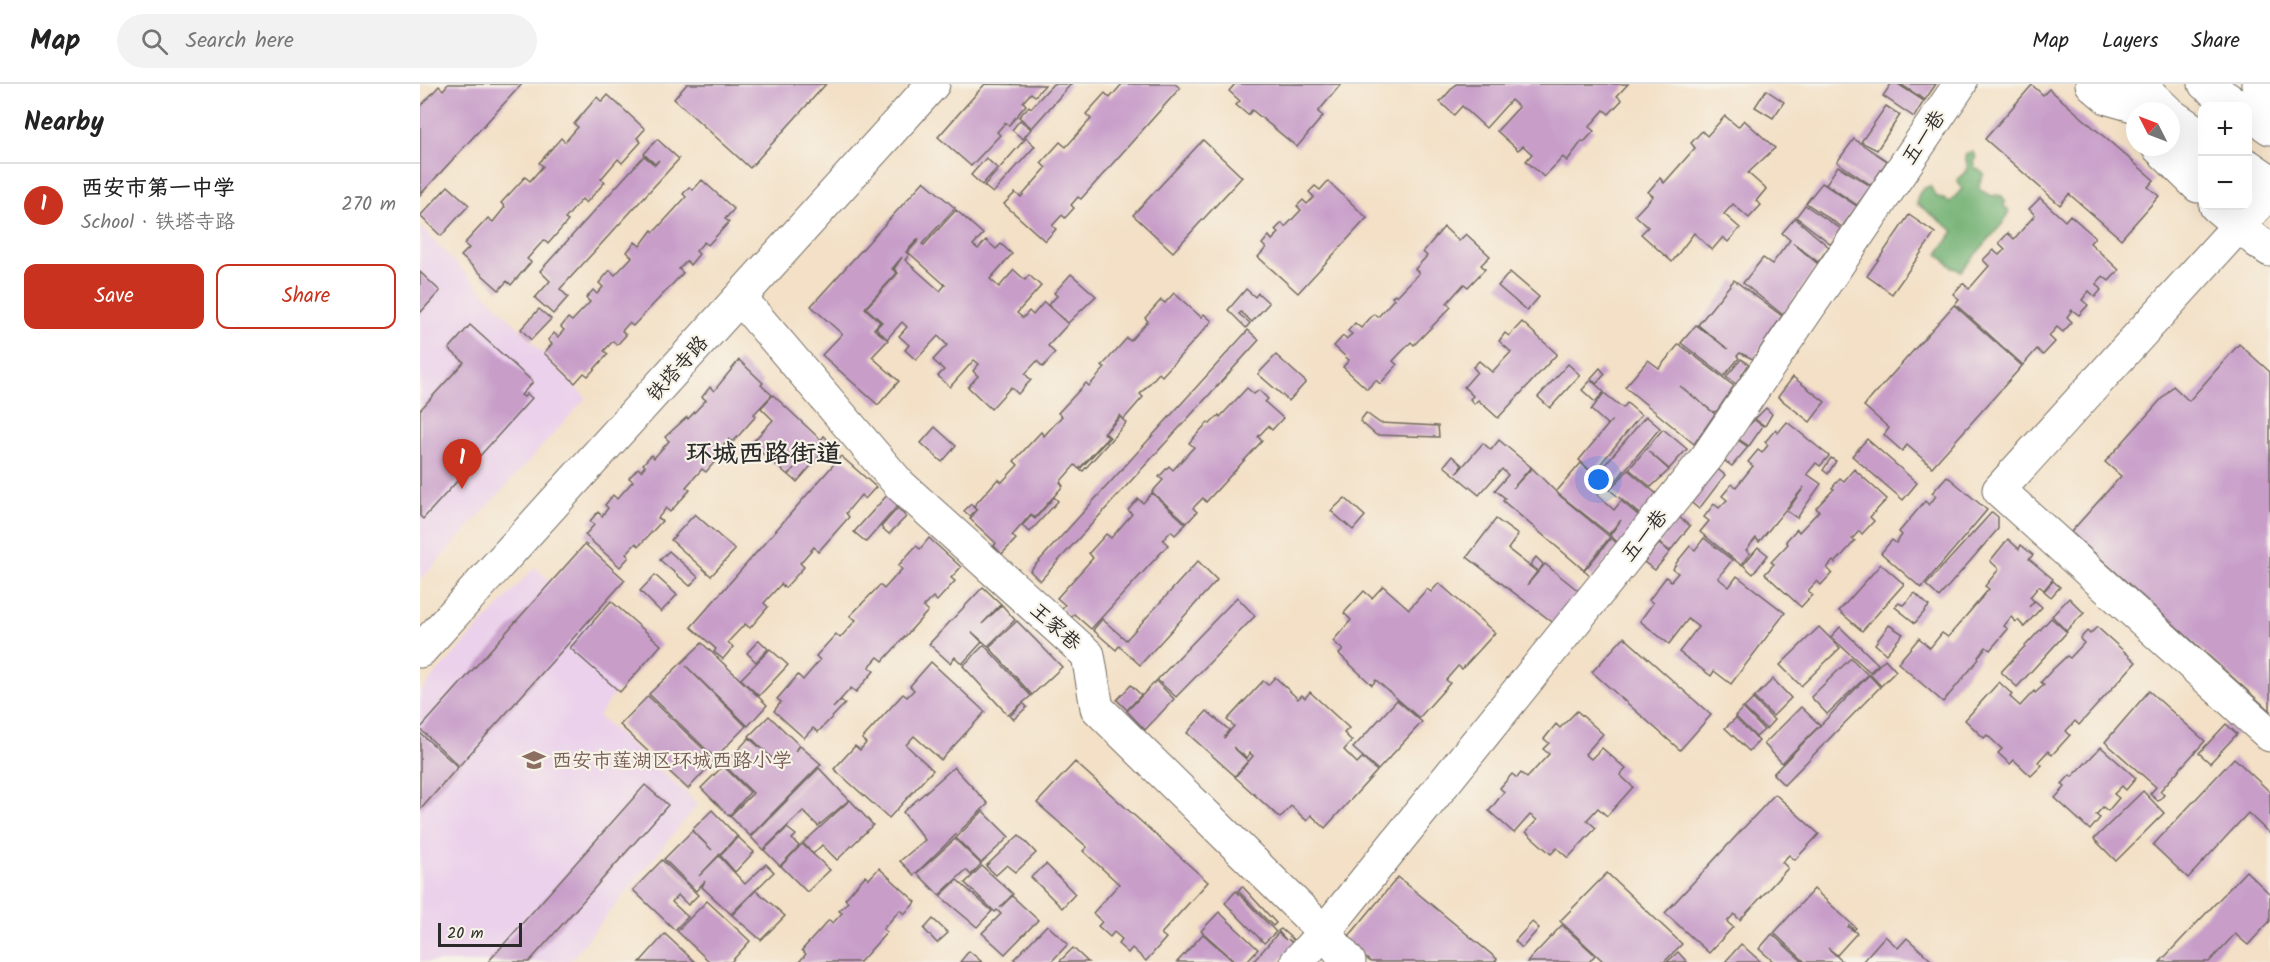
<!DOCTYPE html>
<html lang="en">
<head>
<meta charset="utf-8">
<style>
  :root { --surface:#fff; --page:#f2f2f2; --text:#222; --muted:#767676; --line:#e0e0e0; --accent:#c8321e }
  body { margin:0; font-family:Kalam,"LXGW WenKai TC",sans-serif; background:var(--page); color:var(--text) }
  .controls { position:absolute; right:18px; top:18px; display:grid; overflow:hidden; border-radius:12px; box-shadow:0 6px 24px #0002 }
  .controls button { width:54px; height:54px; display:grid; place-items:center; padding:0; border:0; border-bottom:2px solid var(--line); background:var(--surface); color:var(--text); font:30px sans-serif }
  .compass { position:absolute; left:1706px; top:18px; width:54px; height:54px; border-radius:50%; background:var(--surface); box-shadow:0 6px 24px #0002; rotate:312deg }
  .scale { position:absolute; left:18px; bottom:15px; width:84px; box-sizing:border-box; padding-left:6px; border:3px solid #2b2b2b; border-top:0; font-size:16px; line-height:21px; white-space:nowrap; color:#2b2b2b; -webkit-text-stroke:4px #f7f3e8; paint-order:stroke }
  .you { position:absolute; left:1179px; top:396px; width:21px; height:21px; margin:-15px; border:4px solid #fff; border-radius:50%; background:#1a73e8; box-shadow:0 0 0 9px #1a73e833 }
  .badge { display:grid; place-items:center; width:39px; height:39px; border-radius:50%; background:var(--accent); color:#fff; font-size:20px; font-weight:700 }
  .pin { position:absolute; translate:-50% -50px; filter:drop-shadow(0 2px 3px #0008) }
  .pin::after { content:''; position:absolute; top:32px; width:21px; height:18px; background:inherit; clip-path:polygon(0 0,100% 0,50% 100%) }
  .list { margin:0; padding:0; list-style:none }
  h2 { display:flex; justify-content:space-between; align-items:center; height:78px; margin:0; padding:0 24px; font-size:26px }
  h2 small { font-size:20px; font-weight:400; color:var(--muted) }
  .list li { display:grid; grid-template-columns:39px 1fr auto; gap:18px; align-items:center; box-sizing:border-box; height:84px; padding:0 24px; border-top:2px solid var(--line) }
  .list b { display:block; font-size:22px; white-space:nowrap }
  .list p { margin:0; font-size:20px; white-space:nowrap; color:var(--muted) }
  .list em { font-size:20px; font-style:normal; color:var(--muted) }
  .actions { display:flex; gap:12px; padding:18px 24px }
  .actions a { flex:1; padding:14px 0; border:2px solid var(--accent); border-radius:12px; text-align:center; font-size:21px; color:var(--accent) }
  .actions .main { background:var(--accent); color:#fff }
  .icon { flex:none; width:33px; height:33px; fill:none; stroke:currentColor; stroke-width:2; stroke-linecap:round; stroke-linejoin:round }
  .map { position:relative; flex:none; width:1850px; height:878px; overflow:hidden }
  header { display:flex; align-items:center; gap:36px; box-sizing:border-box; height:84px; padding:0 30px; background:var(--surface); border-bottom:2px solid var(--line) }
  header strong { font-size:28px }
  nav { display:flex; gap:33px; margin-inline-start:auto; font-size:21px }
  .search { width:420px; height:54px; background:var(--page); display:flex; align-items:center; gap:15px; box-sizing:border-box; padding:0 21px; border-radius:33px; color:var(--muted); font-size:22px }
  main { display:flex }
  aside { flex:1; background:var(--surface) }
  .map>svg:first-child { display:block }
  .built { fill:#ebd1eb }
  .forest { fill:#72b173; stroke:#4e6e4f; stroke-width:1.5 }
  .building { fill:#c89ec9; fill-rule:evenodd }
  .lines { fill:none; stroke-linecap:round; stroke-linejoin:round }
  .minor-casing { stroke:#716a61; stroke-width:35 }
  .major-casing { stroke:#716a61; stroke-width:35 }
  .minor { stroke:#fff; stroke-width:33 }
  .major { stroke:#fff; stroke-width:33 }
  .labels { text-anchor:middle; stroke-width:4.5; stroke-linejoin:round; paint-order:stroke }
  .street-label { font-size:20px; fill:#2b2b2b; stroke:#f7f3e8 }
  .education-label { font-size:20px; fill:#785e54; stroke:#f7f3e8; text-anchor:start }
  .district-label { font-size:26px; font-weight:bold; fill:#2b2b2b; stroke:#f7f3e8 }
</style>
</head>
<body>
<header>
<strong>Map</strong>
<div class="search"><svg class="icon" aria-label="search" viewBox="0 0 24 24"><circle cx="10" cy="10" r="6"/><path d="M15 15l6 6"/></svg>Search here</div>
<nav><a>Map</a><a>Layers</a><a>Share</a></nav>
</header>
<main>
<aside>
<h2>Nearby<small></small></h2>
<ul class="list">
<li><span class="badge">1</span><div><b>西安市第一中学</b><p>School · 铁塔寺路</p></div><em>270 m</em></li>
</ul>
<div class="actions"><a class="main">Save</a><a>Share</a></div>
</aside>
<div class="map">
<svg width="1850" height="878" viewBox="0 0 1850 878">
  <rect width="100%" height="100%" fill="#f7f3e8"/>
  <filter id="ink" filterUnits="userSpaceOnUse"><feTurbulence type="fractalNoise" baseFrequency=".0167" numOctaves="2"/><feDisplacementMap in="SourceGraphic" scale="12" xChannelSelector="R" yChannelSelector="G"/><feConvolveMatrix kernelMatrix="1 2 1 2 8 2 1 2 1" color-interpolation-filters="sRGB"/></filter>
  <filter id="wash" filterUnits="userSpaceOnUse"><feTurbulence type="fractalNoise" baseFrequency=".008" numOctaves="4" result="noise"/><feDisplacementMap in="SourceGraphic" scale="24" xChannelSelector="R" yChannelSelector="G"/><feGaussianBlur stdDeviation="1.35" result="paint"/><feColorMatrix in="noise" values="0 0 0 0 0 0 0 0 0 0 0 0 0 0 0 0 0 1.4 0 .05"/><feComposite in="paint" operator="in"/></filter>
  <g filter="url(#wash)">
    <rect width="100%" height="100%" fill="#f3e0c6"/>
    <g class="built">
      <polygon points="0,142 166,314 0,497"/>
      <polygon points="115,483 218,579 178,632 278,720 149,878 0,878 0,607"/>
    </g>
    <path class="forest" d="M 1552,67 L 1556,73 L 1553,78 L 1555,83 L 1564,90 L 1559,101 L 1560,106 L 1571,112 L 1576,111 L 1582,112 L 1585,117 L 1584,123 L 1589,127 L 1583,139 L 1541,187 L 1532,183 L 1518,170 L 1534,147 L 1497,120 C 1497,111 1501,104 1510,102 L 1516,112 L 1530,118 L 1542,105 L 1537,96 L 1548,85 L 1545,71 Z"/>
    <g id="blocks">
      <g class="building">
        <polygon points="28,0 102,0 0,111 0,23 19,2 23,6"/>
        <polygon points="267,0 406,0 330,84 254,15"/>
        <polygon points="565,0 625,1 615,12 611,9 603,18 606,21 589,41 585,39 577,48 580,51 551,82 518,53"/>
        <polygon points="633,0 651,0 612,44 599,33 609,22 611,24"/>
        <polygon points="702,0 755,0 760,4 661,115 658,113 651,121 654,124 645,134 642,131 632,142 636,145 625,157 584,120 595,109 601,113 626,84 621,79 640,58 646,63 671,35 666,30 685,9 690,14"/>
        <polygon points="815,0 921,0 898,28 903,32 877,63 832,26 828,31 816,21 820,17 809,7"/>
        <polygon points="1036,0 1208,0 1197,12 1202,16 1189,30 1184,26 1169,43 1174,47 1164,58 1162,57 1147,77 1143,73 1124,93 1106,77 1112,70 1103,62 1098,66 1077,47 1099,23 1091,16 1066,44 1042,22 1034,31 1020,18"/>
        <polygon points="1471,0 1478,0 1504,17 1494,33 1463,12"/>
        <polygon points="1480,0 1516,0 1505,16"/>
        <polygon points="1612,1 1623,11 1629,5 1734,96 1728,103 1739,112 1701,155 1649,110 1640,121 1565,55"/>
        <polygon points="1346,6 1364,18 1353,34 1335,23"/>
        <polygon points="188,11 225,45 217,54 221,58 202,79 198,75 181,95 185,98 166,119 162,115 145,135 148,137 128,160 124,156 107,175 111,178 91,201 87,197 79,206 41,172 49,164 44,160 68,134 73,138 85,123 81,119 105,93 110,97 123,82 119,79 141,54 145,58 158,43 154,40 177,13 182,18"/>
        <polygon points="1466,22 1480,31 1457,66 1441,58"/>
        <polygon points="1305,32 1318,43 1324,36 1355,64 1328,89 1346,105 1336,117 1341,121 1329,134 1313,120 1304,130 1320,144 1308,158 1303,153 1292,166 1274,149 1252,178 1221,150 1228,143 1215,131 1233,112 1228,108 1240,94 1244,99 1275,64 1271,59 1282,47 1287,52"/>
        <polygon points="600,36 611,45 603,55 592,46"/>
        <polygon points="606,54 615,62 573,109 564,102"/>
        <polygon points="237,55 259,75 140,205 148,213 133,230 115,214 130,197 120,187 224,72 235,81 239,76 235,80 224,70"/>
        <polygon points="1434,55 1467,77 1451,101 1417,78"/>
        <polygon points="783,56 822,93 753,168 713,131"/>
        <polygon points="566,74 577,84 562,101 551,91"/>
        <polygon points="1418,82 1451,102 1437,121 1406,100"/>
        <polygon points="282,96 314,125 305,135 309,138 288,161 284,158 276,167 279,170 270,181 267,177 259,185 263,189 213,242 209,239 202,247 206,251 197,261 193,257 184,267 188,270 168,292 164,289 155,299 124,269 132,260 128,256 134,249 138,253 144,246 141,243 148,234 152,237 170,218 166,214 173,206 177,210 183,203 179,199 190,186 195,191 212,173 207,168 215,158 220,162 232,146 234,148 266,113 263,110 269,103 273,106"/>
        <path d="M 504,97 L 535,124 L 502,160 L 504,161 L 536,126 L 563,150 L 553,161 L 558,165 L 566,156 L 576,165 L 581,160 L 592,170 L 570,195 L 579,203 L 594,186 L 605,196 L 609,191 L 621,202 L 597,229 L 603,234 L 609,227 L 613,231 L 624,218 L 648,240 L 628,262 L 635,269 L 623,283 L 617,277 L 605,290 L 611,296 L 598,310 L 591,303 L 571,325 L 548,303 L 558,292 L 553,287 L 559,280 L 554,276 L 530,303 L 518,292 L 524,286 L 513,276 L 527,261 L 518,252 L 496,276 L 485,266 L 489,261 L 479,252 L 487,243 L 482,238 L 467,255 L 456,244 L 462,238 L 446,224 L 478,189 L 474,185 L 482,173 L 472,185 L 477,189 L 445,224 L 460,238 L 454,245 L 468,256 L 452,273 L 479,297 L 458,321 L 402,271 L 422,250 L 391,222 ZM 498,155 L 499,156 L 488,168 L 525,201 L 520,207 L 485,176 L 489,171 L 486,168 Z"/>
        <polygon points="908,97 947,134 878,209 838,173 846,164 842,160 849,152 852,156 859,149 855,146 862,139 865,143 881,126 877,122 883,116 887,120 894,113 889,108 895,102 900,106"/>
        <polygon points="1402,99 1437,122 1422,143 1386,119"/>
        <polygon points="28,102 49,121 21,152 0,132"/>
        <polygon points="1620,114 1645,137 1650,131 1675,153 1670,159 1699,186 1689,197 1683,192 1676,200 1681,206 1675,213 1669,207 1662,216 1668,221 1659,231 1652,226 1647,233 1652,238 1643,248 1637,243 1629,252 1635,258 1623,271 1617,265 1603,281 1535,220 1539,215 1533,210 1543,199 1549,205 1569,182 1563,176 1573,166 1579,171 1585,165 1579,159 1588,149 1594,155 1615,131 1609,125"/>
        <polygon points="1385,121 1421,145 1411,160 1376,133"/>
        <polygon points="1489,131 1515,149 1472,210 1447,192"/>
        <polygon points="1375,134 1409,163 1398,178 1373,159 1398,180 1363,231 1323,199 1343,174 1352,180 1370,156 1362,149"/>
        <polygon points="1024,143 1039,157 1046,150 1070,172 1061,181 1065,185 1048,203 1044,200 1027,219 1031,223 994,261 991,258 973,277 977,281 960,300 956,296 947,305 923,283 929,276 914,262 923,252 926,255 932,250 928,247 935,239 941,244 954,230 958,233 974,215 972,213 975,210 977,212 999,189 995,185 1007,172 1003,168"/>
        <polygon points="0,188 20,207 0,229"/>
        <polygon points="1090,188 1119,213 1107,227 1078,202"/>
        <polygon points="651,190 676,212 648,239 628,221 637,212 634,209"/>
        <polygon points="1314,196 1362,232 1333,275 1320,269 1317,272 1319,274 1304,292 1261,259 1276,241 1308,265 1278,241"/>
        <polygon points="826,205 835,213 838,209 849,219 832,238 821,228 819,230 830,239 826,244 808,226"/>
        <polygon points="754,209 781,233 784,230 792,237 742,292 739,289 720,310 723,313 704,335 700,331 684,349 688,353 659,385 655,381 640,398 643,402 615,434 611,430 592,452 596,455 582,470 574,462 576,459 550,435 557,426 553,423 578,395 582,398 598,381 594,377 621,348 624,352 642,332 638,329 666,299 669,302 685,284 682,282 707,254 710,257 728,237 725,234 741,216 745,219"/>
        <polygon points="1534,221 1602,282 1512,383 1487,361 1482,367 1464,351 1469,344 1444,322"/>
        <polygon points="119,225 131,235 111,256 101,245"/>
        <polygon points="1102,238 1137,270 1078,334 1058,316 1054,320 1050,315 1053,312 1044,303 1057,288 1053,283 1059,277 1072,288 1091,268 1079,257 1085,249 1089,252"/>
        <polygon points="50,241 113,298 101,311 104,313 107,310 112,314 3,435 0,432 0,326 44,278 29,265"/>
        <polygon points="828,246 839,256 620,497 610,487"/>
        <polygon points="1259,260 1314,302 1297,327 1293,328 1260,302 1295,330 1274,360 1205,303 1228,276 1239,284"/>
        <polygon points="1819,260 1850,288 1850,627 1651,448 1701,392 1685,378 1753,302 1769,317"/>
        <polygon points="856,271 886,298 869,317 838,290"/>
        <polygon points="1321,275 1329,280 1316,300 1306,293"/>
        <polygon points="319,276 343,299 341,301 352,311 334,330 336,332 313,358 309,355 301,364 304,367 286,388 282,385 266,403 270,406 250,428 246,424 238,434 242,437 219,462 216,459 206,470 209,473 200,483 165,451 174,441 170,437 178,428 182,432 188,424 185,421 193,411 197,415 213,397 209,394 218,384 221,387 225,382 223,380 231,371 234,374 249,357 245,353 267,333 268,335 286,316 282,313 290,303 294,307"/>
        <polygon points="1148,280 1160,291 1130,324 1118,313"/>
        <polygon points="1180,284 1185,290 1176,300 1171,294"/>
        <polygon points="1373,293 1405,318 1390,338 1358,313"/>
        <polygon points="1171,296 1184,308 1175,318 1162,306"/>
        <polygon points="827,304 834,310 839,306 848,315 845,318 863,334 852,346 848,342 838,353 842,357 786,418 783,414 773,424 777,428 767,439 732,408 743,396 739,393 749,382 753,386 774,363 769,359 788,338 790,340 799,331 800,333"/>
        <polygon points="1184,309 1203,324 1207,319 1221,331 1173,389 1159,376 1192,336 1188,341 1171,326"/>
        <polygon points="353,311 401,356 404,352 411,359 377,398 369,391 374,384 368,391 331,360 353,336 341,324"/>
        <polygon points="1346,324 1352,330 1345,342 1335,335"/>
        <polygon points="946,329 960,339 1018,342 1019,353 956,351 940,337"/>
        <polygon points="1226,332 1240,344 1190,404 1176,391"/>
        <polygon points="700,333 706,339 663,387 660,385 690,353 685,349"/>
        <polygon points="1334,336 1343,342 1329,362 1317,354"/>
        <polygon points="1367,338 1409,372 1400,382 1396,379 1387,390 1401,400 1377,434 1367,427 1384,403 1339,458 1336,454 1326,466 1330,469 1321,481 1280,448 1289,437 1284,433 1294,420 1299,424 1307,416 1302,412 1312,400 1316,403 1333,382 1328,378 1338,366 1342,369 1348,361 1345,358 1355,346 1358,349"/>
        <polygon points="515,343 536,362 522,378 501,359"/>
        <polygon points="1243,345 1267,365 1249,385 1228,367 1249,386 1231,403 1209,385"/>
        <polygon points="1316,355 1328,363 1312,382 1302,375"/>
        <polygon points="1447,355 1497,399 1483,416 1432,372"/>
        <polygon points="1079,356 1111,383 1093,404 1112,384 1139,411 1190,453 1164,486 1083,417 1085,414 1075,406 1088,391 1082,385 1059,411 1024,382 1032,372 1042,381 1037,389 1063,359 1071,366"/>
        <polygon points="421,372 456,403 445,415 441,411 426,429 429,433 398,468 394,463 380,479 384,483 365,504 361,500 344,519 348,523 330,544 325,540 308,558 313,563 303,575 294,568 296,565 271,543"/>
        <polygon points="1411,374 1416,377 1408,390 1403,386"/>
        <polygon points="1161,379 1186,402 1177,411 1194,426 1201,417 1223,435 1203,464 1190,451 1201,436 1189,450 1136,408"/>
        <polygon points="1295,383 1305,391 1279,425 1268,416"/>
        <polygon points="1434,385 1467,415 1450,433 1454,437 1442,450 1439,447 1432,455 1435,457 1415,479 1413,477 1407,484 1412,489 1401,501 1397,497 1388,507 1392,511 1381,523 1345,490 1354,480 1351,478 1368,460 1366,457 1377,445 1379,448 1399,427 1396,424 1414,405 1412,404 1420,394 1424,397"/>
        <polygon points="1208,386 1239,412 1224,434 1190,406"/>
        <polygon points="1527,392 1567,426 1501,504 1461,469 1472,456 1476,459 1482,451 1479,448 1505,417 1509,421 1516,412 1512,409"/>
        <polygon points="469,409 480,419 446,458 434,448"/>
        <polygon points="732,409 766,440 755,451 751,447 743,456 748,461 671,545 654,530 651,534 641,525 645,521 637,514 673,474 669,469 686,450 691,454 712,430 708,426 718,415 723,419"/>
        <polygon points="634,413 638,417 610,448 602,442 611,432 615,435"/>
        <polygon points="925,414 945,432 933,446 911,427"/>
        <polygon points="551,420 556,426 550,432 544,427"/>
        <polygon points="478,424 486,433 469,450 461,443"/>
        <polygon points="1572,428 1578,433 1578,445 1519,513 1506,501"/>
        <polygon points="275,430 315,466 291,492 251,456"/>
        <polygon points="1259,433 1270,442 1250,467 1239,459"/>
        <polygon points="1076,435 1098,451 1088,465 1117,488 1107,501 1125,480 1160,508 1135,540 1047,473"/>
        <polygon points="509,454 541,483 531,494 535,497 517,517 513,513 503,523 508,527 463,577 458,573 449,583 454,587 436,608 431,604 413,624 421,616 425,620 418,627 398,648 393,644 384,654 354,627 361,618 357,615 378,591 383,596 400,576 396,572 416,550 420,554 436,536 430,532 460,501 464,505 482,485 478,482 496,462 500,465"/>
        <polygon points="1191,454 1199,461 1173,494 1164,487"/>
        <polygon points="1284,454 1312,476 1298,494 1309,503 1317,492 1365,529 1311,600 1294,587 1291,592 1259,568 1278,543 1268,535 1249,560 1220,537 1233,519 1229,516 1246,493 1251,497 1258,489 1253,485 1257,478 1270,462 1275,466"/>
        <polygon points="1588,455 1599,465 1601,461 1613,471 1609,475 1633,495 1624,506 1619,502 1610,513 1614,517 1609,523 1615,517 1622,523 1604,543 1598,536 1596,538 1591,533 1584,542 1588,545 1570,566 1566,563 1558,573 1559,575 1523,618 1478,579 1499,554 1510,564 1522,549 1528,553 1569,505 1565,502 1579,485 1570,477"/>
        <polygon points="165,460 205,496 39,682 0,645"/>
        <polygon points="1239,460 1250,468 1235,486 1224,478"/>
        <polygon points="1338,463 1348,471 1333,490 1323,481"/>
        <polygon points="249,467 278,493 270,502 240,476"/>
        <polygon points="1116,473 1123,480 1119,487 1110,481"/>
        <polygon points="778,477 797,496 720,581 699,562 696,566 673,546 682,535 706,556"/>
        <polygon points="1461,480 1484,500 1442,547 1419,527"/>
        <polygon points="235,491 257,511 241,528 220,507"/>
        <polygon points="1633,497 1640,503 1631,513 1624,507"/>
        <polygon points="1019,499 1075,549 1042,585 1038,582 1026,596 1030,599 999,634 956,596 952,601 919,570 923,566 913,557 931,536 924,529 944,507 952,514 963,502 989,525 1007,505 1011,508"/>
        <polygon points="563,503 581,520 562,540 582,521 595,536 568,562 552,548 562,558 542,580 535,573 530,579 509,560"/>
        <polygon points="1495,509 1509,522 1495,539 1475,523 1478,519 1483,521"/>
        <polygon points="817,513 835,532 756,613 737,596"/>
        <polygon points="1649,514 1664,529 1646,547 1632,532"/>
        <polygon points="191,517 241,561 200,608 150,564"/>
        <polygon points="1631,534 1647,548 1597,603 1581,588"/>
        <polygon points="597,537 642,583 612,611 569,563"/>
        <polygon points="1469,541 1483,550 1466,570 1455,560"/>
        <polygon points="1399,543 1420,564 1381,602 1360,581"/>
        <polygon points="1420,543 1458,580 1450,588 1411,553"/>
        <polygon points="1677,543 1716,578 1659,641 1655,637 1646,647 1650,651 1632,671 1628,667 1618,678 1622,681 1611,692 1594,676 1590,680 1578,669 1582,665 1567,651 1564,654 1545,636 1579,598 1592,610 1590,613 1600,622 1614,607 1615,609 1624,601 1621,598 1632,586 1647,572 1650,574 1664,559 1660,555 1667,547 1670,550"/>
        <polygon points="1204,553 1291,631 1260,666 1172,588"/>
        <polygon points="339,556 348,565 336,578 327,569"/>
        <polygon points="282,559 347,621 328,642 266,582 326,642 295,674 229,610"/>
        <polygon points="564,561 611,612 588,631 543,582"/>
        <polygon points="350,565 368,581 339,612 321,595"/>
        <polygon points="1431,574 1448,591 1407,630 1391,613"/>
        <polygon points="1465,575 1476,587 1461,602 1450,590"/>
        <polygon points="511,578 565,628 521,676 494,652 486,661 513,686 469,734 414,685 435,662 440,666 446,659 442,655 483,610 487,613 494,606 490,602"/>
        <polygon points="1449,591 1460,603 1364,701 1353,690"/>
        <polygon points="855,593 878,615 882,611 885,614 890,608 929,644 924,649 932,657 924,666 937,679 942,674 957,687 905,744 891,731 887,737 871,722 860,734 815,693 833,672 830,669 827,674 813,663 828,677 815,692 767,649 787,627 809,646 804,654 814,642 807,636 843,597 848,601"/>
        <polygon points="1353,595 1371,614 1353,632 1334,614"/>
        <polygon points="736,597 754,615 725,646 707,627"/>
        <polygon points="711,601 721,611 707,626 697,616"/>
        <polygon points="1729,607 1785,657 1740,707 1744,711 1738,717 1730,710 1736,703 1685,658"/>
        <polygon points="228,612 295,676 268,705 200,641"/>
        <polygon points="1333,615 1354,636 1346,645 1324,624"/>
        <polygon points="977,616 1002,638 958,686 933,664"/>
        <polygon points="603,619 607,623 594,635 590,632"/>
        <polygon points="1381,623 1400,641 1362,679 1344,660"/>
        <polygon points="1323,624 1344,646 1336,653 1315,632"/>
        <polygon points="1157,627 1183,650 1165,670 1171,675 1182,664 1206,685 1200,691 1213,703 1187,732 1178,724 1167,736 1176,744 1148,774 1137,764 1131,770 1106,748 1117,736 1110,731 1094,749 1069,727 1084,708 1080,704 1092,690 1097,694 1101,689 1107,694 1129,670 1123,665 1129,659 1124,655 1136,640 1140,644"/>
        <polygon points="349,632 379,661 375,667 380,662 401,680 330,752 310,732 333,709 304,681 329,654 353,675 329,652"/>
        <polygon points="1316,634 1339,657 1329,667 1305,644"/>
        <polygon points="1806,640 1817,650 1790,679 1779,669"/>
        <polygon points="0,649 38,683 0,726"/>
        <polygon points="1681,663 1716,694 1706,706 1702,702 1694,710 1699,714 1688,727 1683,723 1676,731 1680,734 1670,746 1635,714 1645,703 1642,700 1650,691 1652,693"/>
        <polygon points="1814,674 1850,708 1850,750 1828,729 1768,794 1733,761"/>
        <polygon points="655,678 788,798 741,850 746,854 726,877 712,864 708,869 698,860 702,855 694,848 690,853 678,842 682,838 673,829 699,800 663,767 667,763 617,719"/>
        <polygon points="303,682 330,708 309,732 281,704"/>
        <polygon points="534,683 568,720 494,791 480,777 505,756 483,728"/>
        <polygon points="399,684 429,716 398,742 383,727 343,766 331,753"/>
        <polygon points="225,701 248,721 109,878 68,878"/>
        <polygon points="1723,707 1744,729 1696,777 1674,755"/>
        <polygon points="1355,710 1399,750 1375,776 1369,771 1362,778 1368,784 1320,836 1314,830 1307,838 1313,843 1289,869 1245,829"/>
        <polygon points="430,716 453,741 417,776 402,761 393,770 383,759"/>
        <polygon points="292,726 317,752 279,792 299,772 325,800 346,780 354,788 311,830 282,803 285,797 276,807 244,775 272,747 292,766 272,746"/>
        <polygon points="563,727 589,753 561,779 536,754"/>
        <polygon points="367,744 376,751 372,755 379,762 360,782 344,766"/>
        <polygon points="599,751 616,769 596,788 587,781 576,791 566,782"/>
        <polygon points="318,753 334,768 315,788 300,771"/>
        <polygon points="535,755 561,780 551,791 546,786 519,811 497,789"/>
        <polygon points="382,760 410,786 387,808 361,782"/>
        <polygon points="242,776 278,811 268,821 258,811 252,818 268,833 255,846 213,806"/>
        <polygon points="626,780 655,810 642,824 611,793"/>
        <polygon points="562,782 593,810 580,824 592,812 618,836 585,870 562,849 581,830 577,826 575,828 545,799"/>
        <polygon points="459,784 496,818 484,830 480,826 463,845 467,848 440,878 379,878 386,870 382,866 409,836 413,839 422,829 419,827 428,818 425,815 445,792 449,795"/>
        <polygon points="1826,787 1850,810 1850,837 1828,861 1815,850 1789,878 1740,878"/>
        <polygon points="1187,789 1262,860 1244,878 1184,878 1140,837"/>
        <polygon points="978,793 1077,875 1075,878 951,878 925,857"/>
        <polygon points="537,796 572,827 557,843 520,812"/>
        <polygon points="822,802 856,839 853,842 818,807"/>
        <polygon points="1394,805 1436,844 1434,846 1429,841 1428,843 1437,849 1417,871 1408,864 1423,878 1385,878 1354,849"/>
        <polygon points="336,806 365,832 341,856 312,831"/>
        <polygon points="816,807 856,848 844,859 805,819"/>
        <polygon points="287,817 330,857 311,878 290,878 257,847"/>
        <polygon points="799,828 838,865 826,878 816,878 781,847"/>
        <polygon points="513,835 528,849 517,859 504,845"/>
        <polygon points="1112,838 1119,844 1102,864 1095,857"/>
        <polygon points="627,841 648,860 631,878 597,878 594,875"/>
        <polygon points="1142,841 1175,871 1169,878 1107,878"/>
        <polygon points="861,845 877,859 876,861 868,855 874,861 859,878 833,878 858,849 866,856 858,847"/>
        <polygon points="245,850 275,878 220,878"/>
        <polygon points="783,850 814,878 757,878"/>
        <polygon points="1352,850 1383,878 1354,878 1339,865"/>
        <polygon points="1465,852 1478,864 1487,854 1513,878 1442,878"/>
        <polygon points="1321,860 1341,878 1305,878"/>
        <polygon points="653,864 668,878 639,878"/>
        <polygon points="549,867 562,878 540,878"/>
        <polygon points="1258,868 1267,878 1247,878"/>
      </g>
    </g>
  </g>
  <g filter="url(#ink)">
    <use href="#blocks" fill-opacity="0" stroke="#716a61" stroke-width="1.5"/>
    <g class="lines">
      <g class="minor-casing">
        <g id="minor">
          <polyline points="1672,0 1688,14 1733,27"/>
          <polyline points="1751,32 1753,33 1782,90"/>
          <polyline points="1738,63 1778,102"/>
          <polyline points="1850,107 1579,406 1850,651"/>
          <polyline points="1796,122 1837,157 1850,166"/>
          <polyline points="321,215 480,401 668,571 677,624 904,848 929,878"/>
          <polyline points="0,567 513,0"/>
          <polyline points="877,878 904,848 1287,373 1540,0"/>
        </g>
      </g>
      <g class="major-casing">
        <g id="major">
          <polyline points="1719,0 1747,27"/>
          <polyline points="1785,0 1818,22"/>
          <polyline points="1838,0 1850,8"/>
          <polyline points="1828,29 1850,44"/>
          <polyline points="1751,31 1782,52"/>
          <polyline points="1828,82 1850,97"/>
        </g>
      </g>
      <use href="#minor" class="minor"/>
      <use href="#major" class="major"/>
    </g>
  </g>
  <defs>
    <g id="school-bare" transform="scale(1.8)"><path d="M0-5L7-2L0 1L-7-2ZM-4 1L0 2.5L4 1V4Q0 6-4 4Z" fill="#8d6e63" stroke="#f7f3e8" stroke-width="2.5" paint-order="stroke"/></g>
  </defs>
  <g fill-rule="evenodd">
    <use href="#school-bare" x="114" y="676"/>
  </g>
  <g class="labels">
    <g class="street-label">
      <text transform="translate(1503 53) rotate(-56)" y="7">五一巷</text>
      <text transform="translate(257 284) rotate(-48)" y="7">铁塔寺路</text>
      <text transform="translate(1224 451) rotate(-51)" y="7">五一巷</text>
      <text transform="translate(636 542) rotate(42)" y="7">王家巷</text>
    </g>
    <g class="education-label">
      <text x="132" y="683">西安市莲湖区环城西路小学</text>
    </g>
    <g class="district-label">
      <text x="344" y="378">环城西路街道</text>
    </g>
  </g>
</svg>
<div class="controls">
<button>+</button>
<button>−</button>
</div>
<svg class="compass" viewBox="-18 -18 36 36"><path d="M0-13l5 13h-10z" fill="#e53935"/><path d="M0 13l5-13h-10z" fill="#767676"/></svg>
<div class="scale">20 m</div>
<div class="you"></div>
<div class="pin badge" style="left:42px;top:405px">1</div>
</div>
</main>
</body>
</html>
